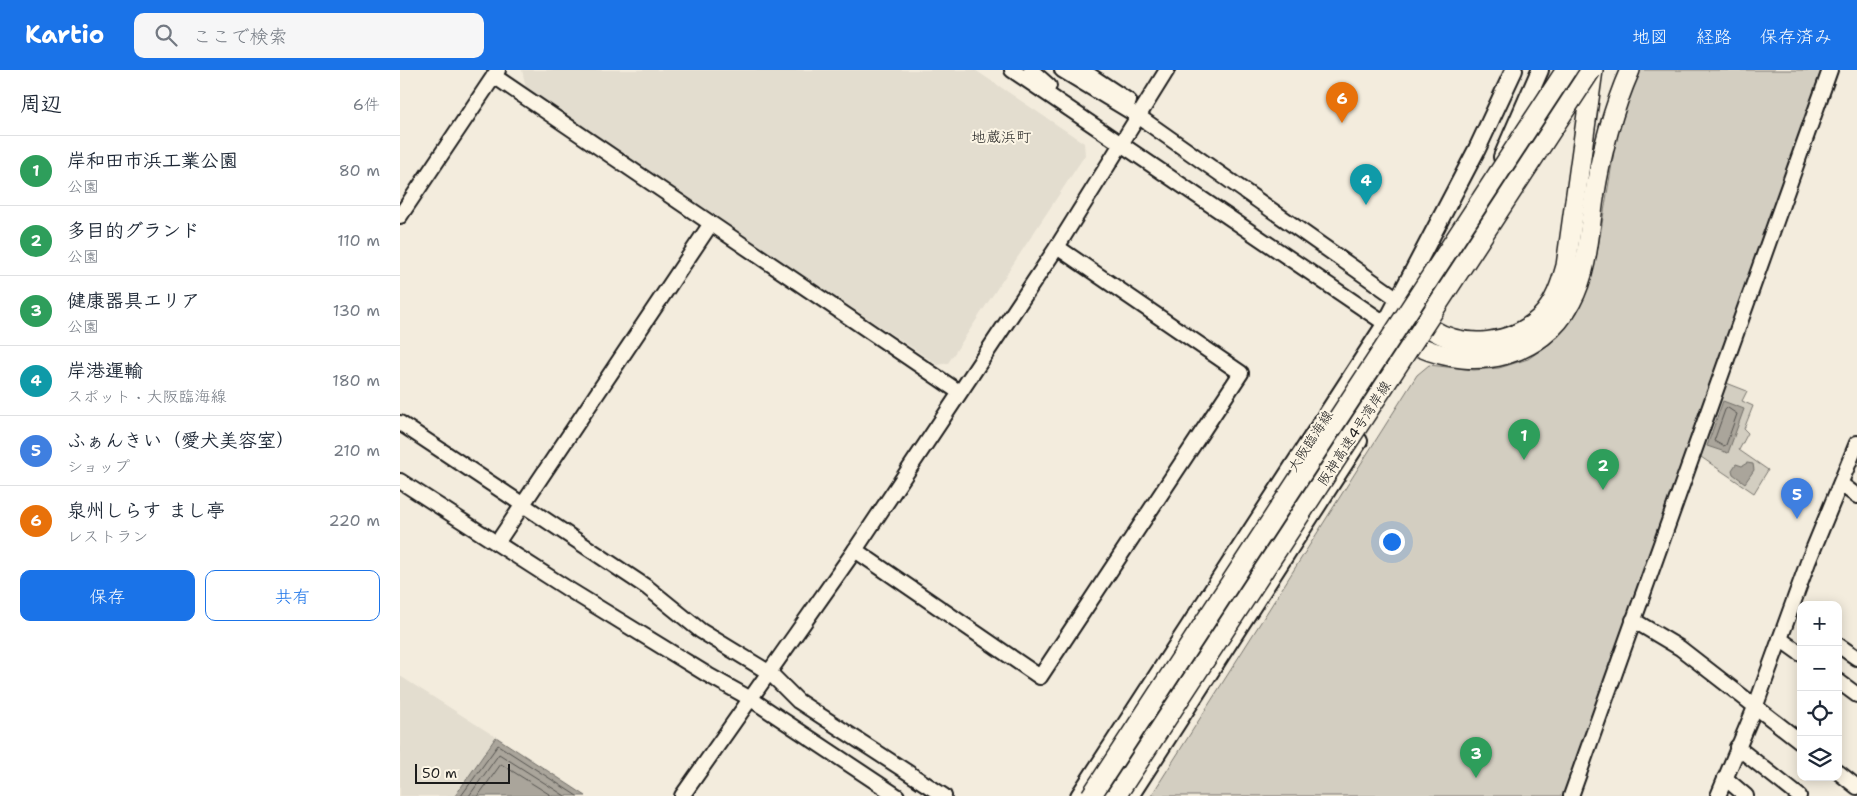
<!DOCTYPE html>
<html lang="ja">
<head>
<meta charset="utf-8">
<style>
  :root { --surface:#fff; --page:#f6f6f7; --text:#1f2937; --muted:#747a83; --line:#e0e1e3; --accent:#1a73e8 }
  body { margin:0; font-family:"Shantell Sans","Klee One",sans-serif; background:var(--page); color:var(--text) }
  .controls { position:absolute; right:15px; bottom:15px; display:grid; overflow:hidden; border-radius:10px; box-shadow:0 2px 12px #0003 }
  .controls button { width:45px; height:45px; display:grid; place-items:center; padding:0; border:0; border-bottom:1px solid var(--line); background:var(--surface); color:var(--text); font:25px sans-serif }
  .scale { position:absolute; left:15px; bottom:12px; width:95px; box-sizing:border-box; padding-left:5px; border:2px solid #1c1c1c; border-top:0; font-size:14px; line-height:18px; white-space:nowrap; color:#1c1c1c; -webkit-text-stroke:4px #fcf5e5; paint-order:stroke }
  .you { position:absolute; left:991px; top:471px; width:18px; height:18px; margin:-12px; border:4px solid #fff; border-radius:50%; background:#1a73e8; box-shadow:0 0 0 8px #1a73e833 }
  .badge { display:grid; place-items:center; width:32px; height:32px; border-radius:50%; background:var(--accent); color:#fff; font-size:16px; font-weight:700 }
  .pin { position:absolute; translate:-50% -41px; filter:drop-shadow(0 1px 2px #0008) }
  .pin::after { content:''; position:absolute; top:26px; width:18px; height:15px; background:inherit; clip-path:polygon(0 0,100% 0,50% 100%) }
  .list { margin:0; padding:0; list-style:none }
  h2 { display:flex; justify-content:space-between; align-items:center; height:65px; margin:0; padding:0 20px; font-size:21px }
  h2 small { font-size:16px; font-weight:400; color:var(--muted) }
  .list li { display:grid; grid-template-columns:32px 1fr auto; gap:15px; align-items:center; box-sizing:border-box; height:70px; padding:0 20px; border-top:1px solid var(--line) }
  .list b { display:block; font-size:19px; white-space:nowrap }
  .list p { margin:0; font-size:16px; white-space:nowrap; color:var(--muted) }
  .list em { font-size:16px; font-style:normal; color:var(--muted) }
  .actions { display:flex; gap:10px; padding:15px 20px }
  .actions a { flex:1; padding:11px 0; border:1px solid var(--accent); border-radius:10px; text-align:center; font-size:18px; color:var(--accent) }
  .actions .main { background:var(--accent); color:#fff }
  .icon { flex:none; width:28px; height:28px; fill:none; stroke:currentColor; stroke-width:2; stroke-linecap:round; stroke-linejoin:round }
  .map { position:relative; flex:none; width:1457px; height:726px; overflow:hidden }
  header { display:flex; align-items:center; gap:30px; box-sizing:border-box; height:70px; padding:0 25px; background:var(--accent); color:#fff }
  header strong { font-size:24px }
  nav { display:flex; gap:28px; margin-inline-start:auto; font-size:18px }
  .search { width:350px; height:45px; background:var(--page); display:flex; align-items:center; gap:12px; box-sizing:border-box; padding:0 18px; border-radius:10px; color:var(--muted); font-size:19px }
  main { display:flex }
  aside { flex:1; background:var(--surface) }
  .map>svg:first-child { display:block }
  .built { fill:#e3ddcf }
  .green { fill:#d3cec1; stroke:#78756e }
  .water { fill:#aaa59b; stroke:#716e68 }
  .lines { fill:none; stroke-linecap:round; stroke-linejoin:round }
  .shore { stroke:#55534f; stroke-width:1 }
  .minor-casing { stroke:#1c1c1c; stroke-width:18 }
  .major-casing { stroke:#1c1c1c; stroke-width:20 }
  .highway-casing { stroke:#1c1c1c; stroke-width:22 }
  .minor { stroke:#fcf5e5; stroke-width:14 }
  .major { stroke:#fcf5e5; stroke-width:16 }
  .highway { stroke:#fcf5e5; stroke-width:19 }
  .highway-bridge-casing { stroke:#1c1c1c; stroke-width:22; stroke-linecap:butt }
  .highway-bridge { stroke:#fcf5e5; stroke-width:19 }
  .labels { text-anchor:middle; stroke-width:4; stroke-linejoin:round; paint-order:stroke }
  .street-label { font-size:14px; fill:#1c1c1c; stroke:#fcf5e5 }
  .neighbourhood-label { font-size:15px; fill:#1c1c1c; stroke:#fcf5e5 }
</style>
</head>
<body>
<header>
<strong>Kartio</strong>
<div class="search"><svg class="icon" aria-label="search" viewBox="0 0 24 24"><circle cx="10" cy="10" r="6"/><path d="M15 15l6 6"/></svg>ここで検索</div>
<nav><a>地図</a><a>経路</a><a>保存済み</a></nav>
</header>
<main>
<aside>
<h2>周辺<small>6件</small></h2>
<ul class="list">
<li><span class="badge" style="background:#2e9e5b">1</span><div><b>岸和田市浜工業公園</b><p>公園</p></div><em>80 m</em></li>
<li><span class="badge" style="background:#2e9e5b">2</span><div><b>多目的グランド</b><p>公園</p></div><em>110 m</em></li>
<li><span class="badge" style="background:#2e9e5b">3</span><div><b>健康器具エリア</b><p>公園</p></div><em>130 m</em></li>
<li><span class="badge" style="background:#0f9aa8">4</span><div><b>岸港運輸</b><p>スポット · 大阪臨海線</p></div><em>180 m</em></li>
<li><span class="badge" style="background:#3f7fe0">5</span><div><b>ふぁんきい（愛犬美容室）</b><p>ショップ</p></div><em>210 m</em></li>
<li><span class="badge" style="background:#e8710a">6</span><div><b>泉州しらす まし亭</b><p>レストラン</p></div><em>220 m</em></li>
</ul>
<div class="actions"><a class="main">保存</a><a>共有</a></div>
</aside>
<div class="map">
<svg width="1457" height="726" viewBox="0 0 1457 726">
  <rect width="100%" height="100%" fill="#f3ecdd"/>
  <filter id="ink" filterUnits="userSpaceOnUse"><feTurbulence type="fractalNoise" baseFrequency=".02" numOctaves="2"/><feDisplacementMap in="SourceGraphic" scale="10" xChannelSelector="R" yChannelSelector="G"/><feConvolveMatrix kernelMatrix="1 2 1 2 8 2 1 2 1" color-interpolation-filters="sRGB"/></filter>
  <g filter="url(#ink)">
    <g class="built">
      <polygon points="122,0 575,0 684,73 685,85 548,293 538,295 127,22"/>
      <polygon points="0,606 96,667 55,726 0,726"/>
    </g>
    <g class="green">
      <polygon points="1240,0 1424,0 1345,215 1167,726 751,726 1017,305 1029,295 1074,300 1099,298 1128,289 1151,273 1177,243 1197,184 1218,58"/>
      <polygon points="1324,312 1347,321 1342,331 1353,336 1344,359 1348,363 1339,380 1368,400 1354,423 1298,385"/>
    </g>
    <g class="water">
      <polygon points="1323,331 1344,339 1328,383 1307,376"/>
      <polygon points="1347,393 1353,394 1354,400 1345,413 1333,404 1332,400 1336,394 1342,396"/>
      <polygon points="96,667 186,726 55,726"/>
    </g>
    <g class="lines">
      <g class="shore">
        <polygon points="1328,338 1337,344 1326,375 1323,376 1314,371 1325,340"/>
        <polyline points="61,726 98,675 177,726"/>
        <polyline points="69,726 99,684 165,726"/>
        <polyline points="78,726 101,694 152,726"/>
      </g>
      <g class="minor-casing">
        <g id="minor">
          <polyline points="612,0 1020,277"/>
          <polyline points="631,0 649,16"/>
          <polyline points="662,0 738,46 1005,234"/>
          <polyline points="682,0 729,31"/>
          <polyline points="94,6 559,322"/>
          <polyline points="0,146 98,0"/>
          <polyline points="0,353 248,518 301,561 370,603 398,631 544,726"/>
          <polyline points="0,411 168,519 308,605 351,629 497,726"/>
          <polyline points="1441,414 1457,426"/>
          <polyline points="97,473 310,155"/>
          <polyline points="455,480 640,607 841,303 657,177"/>
          <polyline points="1233,550 1280,578 1401,672"/>
          <polyline points="1380,569 1401,584"/>
          <polyline points="1438,575 1457,588"/>
          <polyline points="1438,611 1457,625"/>
          <polyline points="1337,677 1399,726"/>
          <polyline points="1438,702 1457,717"/>
          <polyline points="1325,708 1346,726"/>
          <polyline points="282,726 455,480 657,177 767,0"/>
          <polyline points="1171,726 1430,0"/>
          <polyline points="1318,726 1356,635 1408,492 1457,373"/>
        </g>
      </g>
      <g class="major-casing">
        <g id="major">
          <polyline points="1102,87 1140,0"/>
          <polyline points="1064,185 1083,136"/>
          <polyline points="679,726 986,253 1077,79 1114,0"/>
          <polyline points="730,726 959,371"/>
        </g>
      </g>
      <g class="highway-casing">
        <g id="highway">
          <path d="M 1031,259 C 1065,280 1112,275 1141,247 C 1155,233 1161,214 1166,196 L 1193,0"/>
          <path d="M 1020,277 C 1075,301 1141,288 1171,232 C 1188,201 1189,162 1194,128 C 1201,84 1212,41 1230,0"/>
        </g>
      </g>
      <use href="#minor" class="minor"/>
      <use href="#major" class="major"/>
      <use href="#highway" class="highway"/>
      <g class="highway-bridge-casing">
        <g id="highway-bridge">
          <polyline points="691,726 1166,0"/>
          <polyline points="716,726 1191,0"/>
        </g>
      </g>
      <use href="#highway-bridge" class="highway-bridge"/>
    </g>
  </g>
  <g class="labels">
    <g class="street-label">
      <text transform="translate(954 363) rotate(-57)" y="5">阪神高速4号湾岸線</text>
      <text transform="translate(910 371) rotate(-57)" y="5">大阪臨海線</text>
    </g>
    <g class="neighbourhood-label">
      <text x="601" y="72">地蔵浜町</text>
    </g>
  </g>
</svg>
<div class="controls">
<button>+</button>
<button>−</button>
<button><svg class="icon" aria-label="locate" viewBox="0 0 24 24"><circle cx="12" cy="12" r="6"/><path d="M12 2v4M12 18v4M2 12h4M18 12h4"/></svg></button>
<button><svg class="icon" aria-label="layers" viewBox="0 0 24 24"><path d="M12 4l9 5-9 5-9-5zM3 14l9 5 9-5"/></svg></button>
</div>
<div class="scale">50 m</div>
<div class="you"></div>
<div class="pin badge" style="left:1124px;top:390px;background:#2e9e5b">1</div>
<div class="pin badge" style="left:1203px;top:420px;background:#2e9e5b">2</div>
<div class="pin badge" style="left:1076px;top:708px;background:#2e9e5b">3</div>
<div class="pin badge" style="left:966px;top:135px;background:#0f9aa8">4</div>
<div class="pin badge" style="left:1397px;top:449px;background:#3f7fe0">5</div>
<div class="pin badge" style="left:942px;top:53px;background:#e8710a">6</div>
</div>
</main>
</body>
</html>
